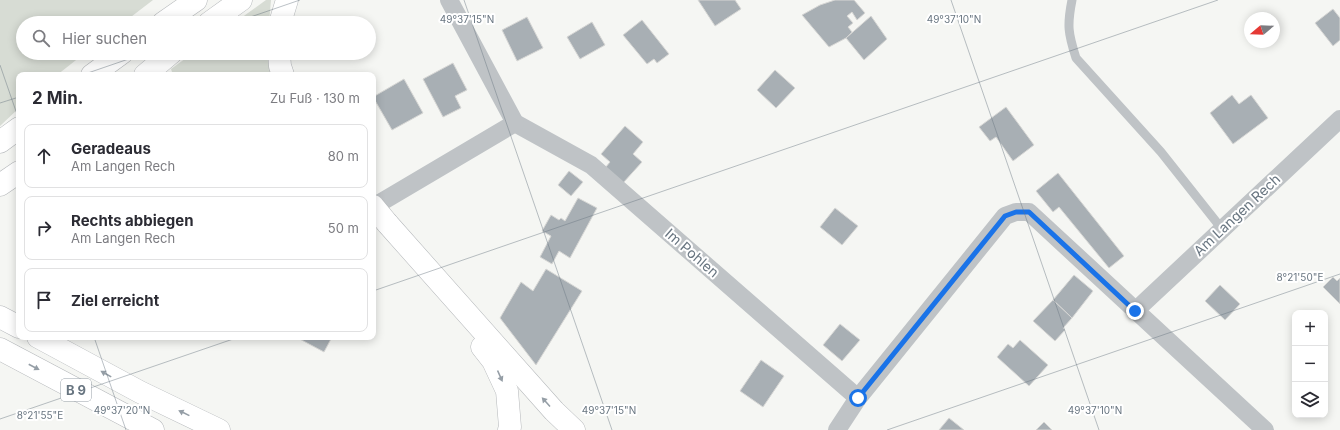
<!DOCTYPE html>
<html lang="de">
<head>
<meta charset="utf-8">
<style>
  :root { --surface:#fff; --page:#f2f2f3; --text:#2b2b33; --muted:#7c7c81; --line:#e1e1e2 }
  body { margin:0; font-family:Inter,sans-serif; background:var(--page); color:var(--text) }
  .controls { position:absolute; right:12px; bottom:12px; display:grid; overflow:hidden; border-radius:8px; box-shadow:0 2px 10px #0003 }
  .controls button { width:36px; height:36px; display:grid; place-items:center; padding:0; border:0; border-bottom:1px solid var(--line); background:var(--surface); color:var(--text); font:20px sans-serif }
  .compass { position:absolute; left:1244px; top:12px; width:36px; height:36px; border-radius:50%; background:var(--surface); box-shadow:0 2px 10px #0003; rotate:251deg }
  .stop { position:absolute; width:12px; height:12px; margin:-9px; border:3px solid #1a73e8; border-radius:50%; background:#fff }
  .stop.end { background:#1a73e8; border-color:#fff; box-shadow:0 1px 4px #0008 }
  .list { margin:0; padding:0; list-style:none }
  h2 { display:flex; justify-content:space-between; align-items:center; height:52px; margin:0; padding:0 16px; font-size:17px }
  h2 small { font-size:13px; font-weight:400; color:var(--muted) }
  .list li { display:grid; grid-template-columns:26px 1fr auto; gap:12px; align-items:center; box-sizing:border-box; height:64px; margin:0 8px 8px; padding:0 8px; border:1px solid var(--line); border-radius:8px }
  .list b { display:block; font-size:15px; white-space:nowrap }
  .list p { margin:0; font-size:13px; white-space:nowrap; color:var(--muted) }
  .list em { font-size:13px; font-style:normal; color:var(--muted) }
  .icon { flex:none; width:22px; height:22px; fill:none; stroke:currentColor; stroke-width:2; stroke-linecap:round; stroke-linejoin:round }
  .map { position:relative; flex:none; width:1340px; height:430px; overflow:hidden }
  .search { position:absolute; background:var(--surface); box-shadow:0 2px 10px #0003; left:16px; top:16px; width:360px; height:44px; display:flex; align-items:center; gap:10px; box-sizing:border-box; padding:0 14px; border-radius:22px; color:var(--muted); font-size:15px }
  .panel { position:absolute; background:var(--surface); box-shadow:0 2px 10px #0003; left:16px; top:72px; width:360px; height:268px; border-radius:8px }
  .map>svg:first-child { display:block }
  .green { fill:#d7dcd4 }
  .building { fill:#a8afb4; stroke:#d7d7d5 }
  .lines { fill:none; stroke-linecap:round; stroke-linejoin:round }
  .trunk-casing { stroke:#b4b7ba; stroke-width:23 }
  .service { stroke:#bfc3c6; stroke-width:9 }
  .minor { stroke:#bfc3c6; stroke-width:18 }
  .trunk { stroke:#fff; stroke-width:22 }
  .trunk-bridge-casing { stroke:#b4b7ba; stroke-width:23; stroke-linecap:butt }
  .trunk-bridge { stroke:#fff; stroke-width:22 }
  .oneway { fill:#959ea6 }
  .route { stroke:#1a73e8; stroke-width:5 }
  .ticks { fill:none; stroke:#687580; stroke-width:1; stroke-opacity:0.45 }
  .labels { text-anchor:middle; stroke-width:4; stroke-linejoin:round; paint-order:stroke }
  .shield { fill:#fff; stroke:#959ea6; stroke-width:1 }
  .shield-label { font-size:13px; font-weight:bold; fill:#687580 }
  .street-label { font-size:14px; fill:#687580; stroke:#fff }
  .ticks-label { font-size:10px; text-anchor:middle; fill:#687580; stroke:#fff; stroke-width:4; stroke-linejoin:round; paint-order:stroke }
</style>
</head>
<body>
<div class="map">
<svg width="1340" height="430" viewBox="0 0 1340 430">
  <rect width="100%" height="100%" fill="#f5f6f3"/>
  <g class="green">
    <polygon points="0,0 153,0 123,23 23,23 23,53 85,53 57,75 19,75 19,108 0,126"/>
    <polygon points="266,0 271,0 269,23 234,23"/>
    <polygon points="193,53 269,53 273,75 173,75 171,69"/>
  </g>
  <g class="building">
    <polygon points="698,0 735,0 741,9 715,26"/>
    <polygon points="835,0 854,0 865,13 857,20 852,12 847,16 853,23 848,27 852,32 846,38 829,47 802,15 820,5"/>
    <polygon points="1333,9 1340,18 1340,40 1333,46 1315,23"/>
    <polygon points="871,16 887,39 864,60 846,38"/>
    <polygon points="527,17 543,48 517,61 502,30"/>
    <polygon points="642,20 669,54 657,63 654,59 647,64 623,35"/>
    <polygon points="592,22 605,45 580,59 567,37"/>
    <polygon points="453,63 467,90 455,96 461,108 443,117 423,79"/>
    <polygon points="775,70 795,88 776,108 757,90"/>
    <polygon points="404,79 423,113 392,130 373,97"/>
    <polygon points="1232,95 1239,104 1251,95 1268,118 1233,144 1210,113"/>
    <polygon points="1006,107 1034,145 1013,161 996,137 990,141 979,127"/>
    <polygon points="625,126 643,142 633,154 642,162 623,183 605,168 610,162 601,154"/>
    <polygon points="569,171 583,182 571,196 558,185"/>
    <polygon points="1058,173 1124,256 1109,268 1059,207 1053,212 1036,191"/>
    <polygon points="578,198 597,208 570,258 559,251 552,264 540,257 551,236 542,231 551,215 559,220 561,218 565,221"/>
    <polygon points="835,208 858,226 842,245 820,227"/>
    <polygon points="546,269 582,291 536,365 500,318 521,282 533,291"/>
    <polygon points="1074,275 1093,291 1072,318 1053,300"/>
    <polygon points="1333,277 1337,281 1340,278 1340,304 1323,287"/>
    <polygon points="1220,285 1240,304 1225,320 1205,301"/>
    <polygon points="1053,300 1072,318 1063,328 1065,330 1055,341 1033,321"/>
    <polygon points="840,324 860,340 842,361 823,345"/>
    <polygon points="296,337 332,337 324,352"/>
    <polygon points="1020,340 1048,365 1029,386 997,357 1008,344 1013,348"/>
    <polygon points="761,360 784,376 763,407 740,391"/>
    <polygon points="949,418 964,430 939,430"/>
    <polygon points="1044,422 1052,430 1036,430"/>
  </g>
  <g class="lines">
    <g class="trunk-casing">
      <g id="trunk">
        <polyline points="163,23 196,0"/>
        <polyline points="209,23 241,0"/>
        <polyline points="280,23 287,0"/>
        <polyline points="279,53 280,66 283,75"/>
        <polyline points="92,75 122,53"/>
        <polyline points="145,75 171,53"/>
        <polyline points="0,142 19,128"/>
        <polyline points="0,185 19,172"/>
        <polyline points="387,223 554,411 574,430"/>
        <polyline points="0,317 19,327"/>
        <polyline points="38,337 140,392 219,430"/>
        <polyline points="482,347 493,361 507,391 510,427 509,430"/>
        <polyline points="0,349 153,430"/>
      </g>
    </g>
    <path class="service" d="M 1072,0 C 1067,25 1068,33 1076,58 L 1161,152 L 1222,229"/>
    <g class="minor">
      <polyline points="449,0 515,123 591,165 858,398"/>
      <polyline points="373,207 515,123"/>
      <polyline points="1135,311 1340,119"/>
      <polyline points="837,430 858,398 1005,216 1016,212 1029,212 1265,430"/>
    </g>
    <use href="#trunk" class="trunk"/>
    <g class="trunk-bridge-casing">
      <polyline id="trunk-bridge" points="373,206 387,223"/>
    </g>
    <use href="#trunk-bridge" class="trunk-bridge"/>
  </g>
  <defs><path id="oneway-solid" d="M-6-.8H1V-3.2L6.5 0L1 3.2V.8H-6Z"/></defs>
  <g class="oneway">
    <use href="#oneway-solid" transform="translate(34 367) rotate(28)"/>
    <use href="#oneway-solid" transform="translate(106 374) rotate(-151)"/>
    <use href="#oneway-solid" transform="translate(500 376) rotate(66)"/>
    <use href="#oneway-solid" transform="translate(546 402) rotate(-132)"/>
    <use href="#oneway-solid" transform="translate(184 413) rotate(-154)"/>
  </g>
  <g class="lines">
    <polyline class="route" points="858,398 1005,216 1016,212 1029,212 1135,311"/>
  </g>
  <path class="ticks" d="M 464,0 L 612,430M 951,0 L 1099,430M 233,23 L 300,0M 0,65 L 19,120M 82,75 L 146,53M 0,103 L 19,97M 373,291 L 1218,0M 94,337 L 126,430M 0,419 L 239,337M 887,430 L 1340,274"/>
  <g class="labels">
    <rect class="shield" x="61" y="379" width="30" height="22" rx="3"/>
    <g class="shield-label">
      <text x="76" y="395">B 9</text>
    </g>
    <g class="street-label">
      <text transform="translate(1237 215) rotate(-43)" y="5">Am Langen Rech</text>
      <text transform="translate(692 253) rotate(41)" y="5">Im Pohlen</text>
    </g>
  </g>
  <g class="ticks-label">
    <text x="467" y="23">49°37'15"N</text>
    <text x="954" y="23">49°37'10"N</text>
    <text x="1300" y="281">8°21'50"E</text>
    <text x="122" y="414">49°37'20"N</text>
    <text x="609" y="414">49°37'15"N</text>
    <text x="1095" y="414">49°37'10"N</text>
    <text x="40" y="419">8°21'55"E</text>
  </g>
</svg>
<div class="controls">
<button>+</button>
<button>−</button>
<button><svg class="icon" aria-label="layers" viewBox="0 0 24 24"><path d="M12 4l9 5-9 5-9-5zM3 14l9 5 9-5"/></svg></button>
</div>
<svg class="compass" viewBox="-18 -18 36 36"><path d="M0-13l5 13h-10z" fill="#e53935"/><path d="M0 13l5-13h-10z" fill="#7c7c81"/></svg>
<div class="stop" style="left:858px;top:398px"></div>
<div class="stop end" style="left:1135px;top:311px"></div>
<div class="search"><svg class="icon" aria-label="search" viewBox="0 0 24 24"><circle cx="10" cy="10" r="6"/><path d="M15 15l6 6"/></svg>Hier suchen</div>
<section class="panel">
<h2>2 Min.<small>Zu Fuß · 130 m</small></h2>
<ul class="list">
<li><svg class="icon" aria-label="ahead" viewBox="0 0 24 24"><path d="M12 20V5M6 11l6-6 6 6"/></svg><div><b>Geradeaus</b><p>Am Langen Rech</p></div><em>80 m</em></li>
<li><svg class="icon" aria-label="right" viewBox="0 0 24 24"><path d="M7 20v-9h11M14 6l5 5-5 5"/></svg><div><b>Rechts abbiegen</b><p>Am Langen Rech</p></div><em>50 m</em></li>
<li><svg class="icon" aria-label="arrive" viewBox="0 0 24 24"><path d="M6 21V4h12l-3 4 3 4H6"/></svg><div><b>Ziel erreicht</b></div></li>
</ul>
</section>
</div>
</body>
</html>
